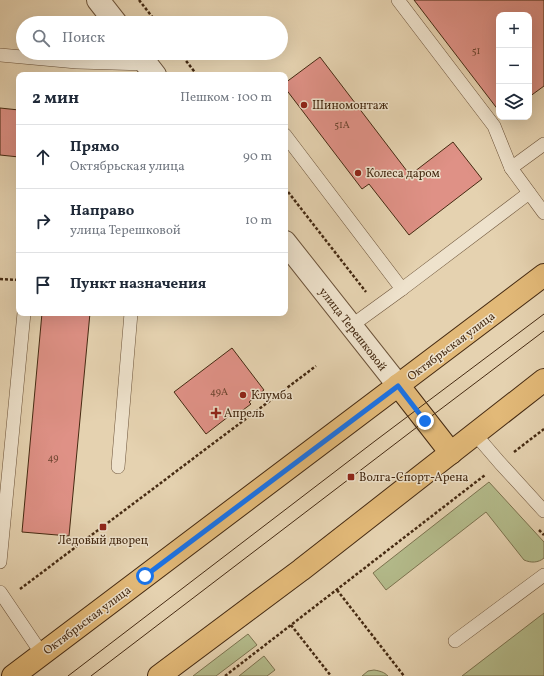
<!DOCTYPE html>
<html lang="ru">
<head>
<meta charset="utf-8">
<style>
  :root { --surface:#fff; --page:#f2f2f3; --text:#1f2937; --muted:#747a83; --line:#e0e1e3 }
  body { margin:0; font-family:Vollkorn,serif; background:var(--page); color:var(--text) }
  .controls { position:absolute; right:12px; top:12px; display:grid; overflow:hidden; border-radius:8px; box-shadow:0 4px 16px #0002 }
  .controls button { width:36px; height:36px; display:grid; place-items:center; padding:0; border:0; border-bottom:1px solid var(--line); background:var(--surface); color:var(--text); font:20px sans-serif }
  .stop { position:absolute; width:12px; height:12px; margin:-9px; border:3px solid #1a73e8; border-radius:50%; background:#fff }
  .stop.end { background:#1a73e8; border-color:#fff; box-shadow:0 1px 4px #0008 }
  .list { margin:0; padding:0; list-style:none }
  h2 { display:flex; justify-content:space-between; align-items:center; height:52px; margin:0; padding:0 16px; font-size:17px }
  h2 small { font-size:13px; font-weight:400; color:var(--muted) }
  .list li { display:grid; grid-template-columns:26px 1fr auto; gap:12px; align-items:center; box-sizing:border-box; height:64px; padding:0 16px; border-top:1px solid var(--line) }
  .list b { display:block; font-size:15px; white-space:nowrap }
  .list p { margin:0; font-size:13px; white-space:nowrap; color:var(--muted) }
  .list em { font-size:13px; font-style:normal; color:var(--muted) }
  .icon { flex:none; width:22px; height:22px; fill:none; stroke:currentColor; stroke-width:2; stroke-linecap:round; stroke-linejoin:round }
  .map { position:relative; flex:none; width:544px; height:676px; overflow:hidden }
  .search { position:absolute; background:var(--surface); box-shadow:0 4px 16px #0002; left:16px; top:16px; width:272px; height:44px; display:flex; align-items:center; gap:10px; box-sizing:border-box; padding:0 14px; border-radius:22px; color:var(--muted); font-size:15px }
  .panel { position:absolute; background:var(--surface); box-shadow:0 4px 16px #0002; left:16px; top:72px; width:272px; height:244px; border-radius:8px }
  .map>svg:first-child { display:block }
  .green { fill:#b4bc8c; stroke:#7c734f }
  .building { fill:#df9186; stroke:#452a12 }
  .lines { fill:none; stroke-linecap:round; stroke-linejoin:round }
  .service-casing { stroke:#6d543a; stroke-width:14 }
  .tertiary-casing { stroke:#6d543a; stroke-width:24 }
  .primary-casing { stroke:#452a12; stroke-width:24 }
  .path { stroke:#452a12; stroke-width:2.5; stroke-dasharray:3 2; stroke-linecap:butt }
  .service { stroke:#eee2cc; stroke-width:13 }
  .tertiary { stroke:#eee2cc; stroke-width:22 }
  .primary { stroke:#e2b978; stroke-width:22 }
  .tram { stroke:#452a12; stroke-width:1 }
  .route { stroke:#1a73e8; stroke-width:5 }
  .poi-dot { fill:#8f2418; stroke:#eee2cc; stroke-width:1.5 }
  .labels { text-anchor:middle; stroke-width:3; stroke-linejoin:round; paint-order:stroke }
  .number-label { font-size:10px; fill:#6c442f }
  .poi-label { font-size:12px; fill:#452a12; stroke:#eee2cc; text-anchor:start }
  .street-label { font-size:12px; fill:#452a12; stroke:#eee2cc }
</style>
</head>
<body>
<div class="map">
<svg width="544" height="676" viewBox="0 0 544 676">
  <rect width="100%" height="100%" fill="#e5d2b0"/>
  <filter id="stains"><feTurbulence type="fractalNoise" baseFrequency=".005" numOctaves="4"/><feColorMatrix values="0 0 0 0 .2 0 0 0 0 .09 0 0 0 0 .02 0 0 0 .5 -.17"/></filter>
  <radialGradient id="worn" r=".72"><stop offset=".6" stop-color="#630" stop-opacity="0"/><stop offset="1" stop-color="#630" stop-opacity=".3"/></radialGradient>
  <g class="green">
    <path d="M 489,482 L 544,542 L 544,558 C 538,563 531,563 524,560 L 486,512 L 386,590 L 373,573 Z"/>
    <polygon points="544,613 544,676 462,676"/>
    <polygon points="248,634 257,645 216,676 193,676"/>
    <polygon points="264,656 275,670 267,676 239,676"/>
    <path d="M 374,670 C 380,671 384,672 388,676 L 362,676 L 368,671 Z"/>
  </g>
  <g class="building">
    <polygon points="414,0 544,0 544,86 529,97 529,15 499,15 499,111"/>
    <polygon points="320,57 410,175 453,142 482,179 409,235 369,184 362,189 285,88 285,83"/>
    <polygon points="0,108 19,110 19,157 0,155"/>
    <polygon points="42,313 90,313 69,536 22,532"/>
    <polygon points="232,348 264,390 249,402 251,404 235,416 233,413 206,434 174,392"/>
  </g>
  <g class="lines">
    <g class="service-casing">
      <g id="service">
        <polyline points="398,0 494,126 511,168 544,213"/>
        <polyline points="0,55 77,62 147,64"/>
        <polyline points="285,135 402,289 351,326"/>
        <polyline points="511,168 544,144"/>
        <polyline points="402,289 529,193"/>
        <polyline points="475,434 500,463 544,511"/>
        <polyline points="118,467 131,313"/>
        <polyline points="0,562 24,313"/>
        <polyline points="0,592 42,654"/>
        <polyline points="455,641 544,575"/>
      </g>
    </g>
    <g class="tertiary-casing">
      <g id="tertiary">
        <polyline points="98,0 116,23"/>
        <polyline points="138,53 155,75"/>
        <polyline points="285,242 398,385"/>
      </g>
    </g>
    <g class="primary-casing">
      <g id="primary">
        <polyline points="398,385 451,453"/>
        <polyline points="13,676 544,275"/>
        <polyline points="159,676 301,570 544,380"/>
      </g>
    </g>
    <g class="path">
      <polyline points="139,0 157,23"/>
      <polyline points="180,53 197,75"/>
      <polyline points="285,188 366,292"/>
      <polyline points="0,279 19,280"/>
      <polyline points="514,452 544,429"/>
      <polyline points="539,530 544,535"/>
      <polyline points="20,589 316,366"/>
      <polyline points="337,590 404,676"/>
      <polyline points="291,625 331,676"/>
      <polyline points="225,676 485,475"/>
    </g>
    <use href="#service" class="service"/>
    <use href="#tertiary" class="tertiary"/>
    <use href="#primary" class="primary"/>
    <g class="tram">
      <polyline points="68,676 375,441 544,314"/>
      <polyline points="91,676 425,421 544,331"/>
    </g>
  </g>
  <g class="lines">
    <polyline class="route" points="145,576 398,386 425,421"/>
  </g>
  <g class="poi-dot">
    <circle cx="304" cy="105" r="4"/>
    <circle cx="358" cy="173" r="4"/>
    <circle cx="243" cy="395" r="4"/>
    <path d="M214 407h4v4h4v4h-4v4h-4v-4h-4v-4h4z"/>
    <rect x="347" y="473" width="8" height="8" rx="2"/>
    <rect x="99" y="523" width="8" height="8" rx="2"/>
  </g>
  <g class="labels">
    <g class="number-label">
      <text x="476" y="54">51</text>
      <text x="342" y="128">51А</text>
      <text x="219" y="395">49А</text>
      <text x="53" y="461">49</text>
    </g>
    <g class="poi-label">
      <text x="312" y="109">Шиномонтаж</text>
      <text x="366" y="177">Колеса даром</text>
      <text x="251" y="399">Клумба</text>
      <text x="224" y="417">Апрель</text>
      <text x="359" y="481">Волга-Спорт-Арена</text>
      <text x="103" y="544" text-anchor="middle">Ледовый дворец</text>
    </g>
    <g class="street-label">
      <text transform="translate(353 329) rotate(52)" y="4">улица Терешковой</text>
      <text transform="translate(451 346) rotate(-37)" y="4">Октябрьская улица</text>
      <text transform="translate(87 620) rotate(-37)" y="4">Октябрьская улица</text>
    </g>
  </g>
  <rect width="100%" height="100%" filter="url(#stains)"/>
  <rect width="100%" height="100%" fill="url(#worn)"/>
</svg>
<div class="controls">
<button>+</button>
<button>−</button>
<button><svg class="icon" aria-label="layers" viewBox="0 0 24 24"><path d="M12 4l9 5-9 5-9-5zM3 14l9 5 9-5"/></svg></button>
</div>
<div class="stop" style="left:145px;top:576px"></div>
<div class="stop end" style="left:425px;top:421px"></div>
<div class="search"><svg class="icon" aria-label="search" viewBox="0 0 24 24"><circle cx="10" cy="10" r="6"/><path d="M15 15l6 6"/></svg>Поиск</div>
<section class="panel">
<h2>2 мин<small>Пешком · 100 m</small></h2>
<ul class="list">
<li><svg class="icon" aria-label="ahead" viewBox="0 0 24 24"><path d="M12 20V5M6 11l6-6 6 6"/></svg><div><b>Прямо</b><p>Октябрьская улица</p></div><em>90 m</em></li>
<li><svg class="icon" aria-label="right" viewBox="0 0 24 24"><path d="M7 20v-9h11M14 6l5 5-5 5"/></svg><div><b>Направо</b><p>улица Терешковой</p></div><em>10 m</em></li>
<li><svg class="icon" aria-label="arrive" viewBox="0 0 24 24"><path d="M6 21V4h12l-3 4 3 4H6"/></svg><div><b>Пункт назначения</b></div></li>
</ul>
</section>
</div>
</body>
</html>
